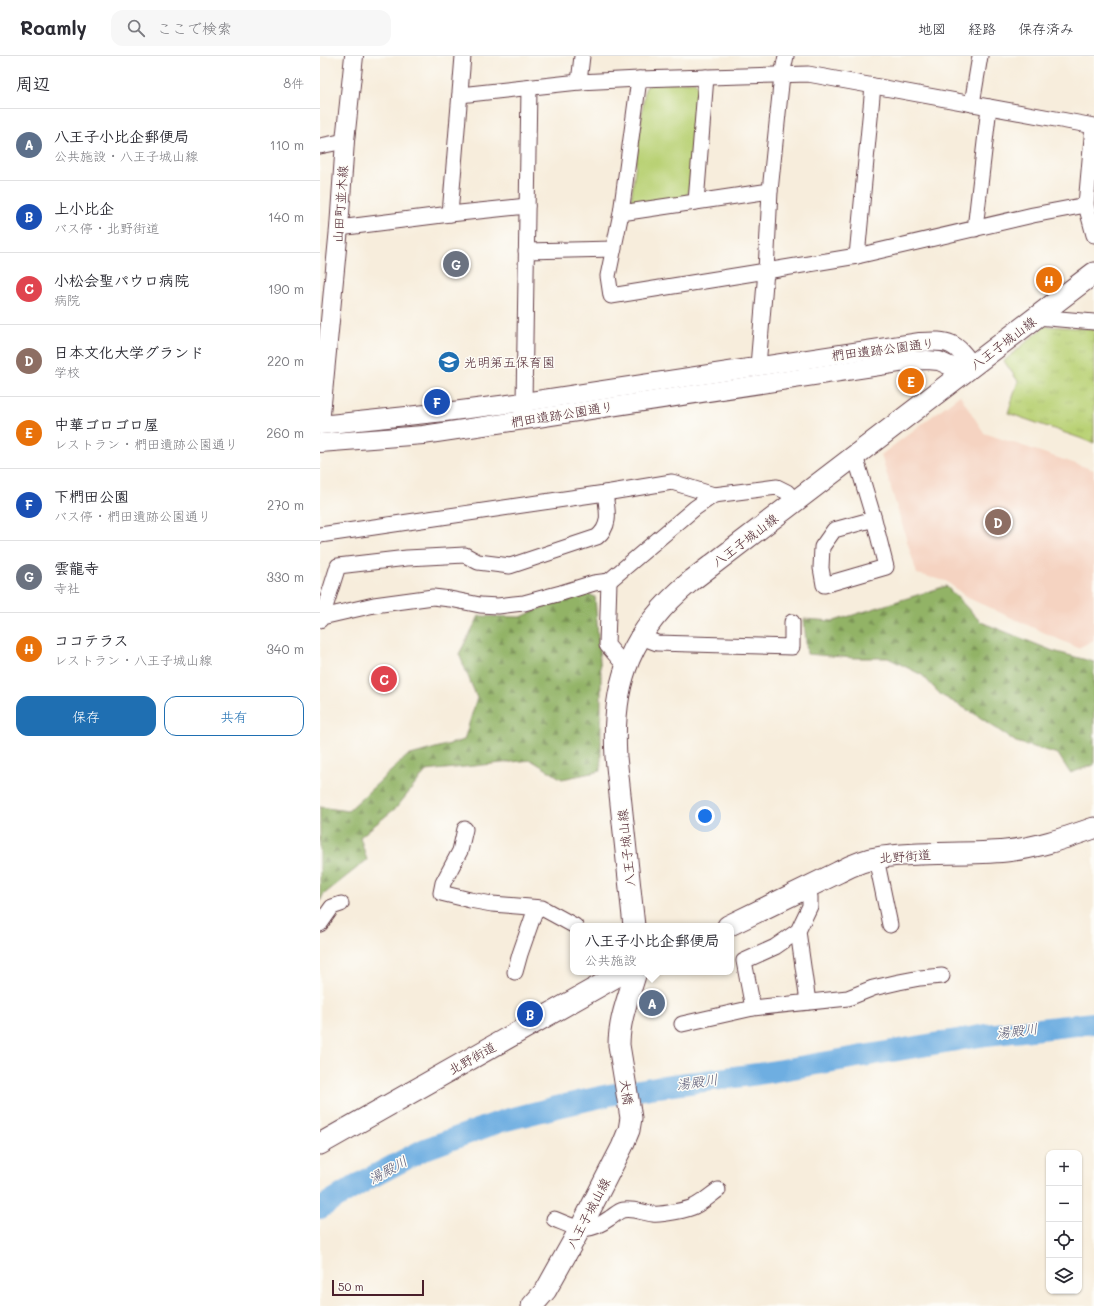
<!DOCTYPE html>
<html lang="ja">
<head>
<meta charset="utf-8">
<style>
  :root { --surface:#fff; --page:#f7f7f7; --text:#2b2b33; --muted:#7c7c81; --line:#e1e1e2; --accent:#1f6fb2 }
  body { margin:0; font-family:Mali,"Klee One",sans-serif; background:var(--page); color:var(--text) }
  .controls { position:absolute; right:12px; bottom:12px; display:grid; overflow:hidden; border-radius:8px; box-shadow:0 1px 3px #0004 }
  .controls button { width:36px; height:36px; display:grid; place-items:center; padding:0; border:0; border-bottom:1px solid var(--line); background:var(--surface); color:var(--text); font:20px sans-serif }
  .scale { position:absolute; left:12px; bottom:10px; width:92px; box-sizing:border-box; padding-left:4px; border:2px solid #4a1f2b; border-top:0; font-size:11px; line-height:14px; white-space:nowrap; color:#4a1f2b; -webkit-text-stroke:3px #fdfcf7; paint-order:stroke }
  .you { position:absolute; left:385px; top:760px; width:14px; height:14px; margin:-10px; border:3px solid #fff; border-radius:50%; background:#1a73e8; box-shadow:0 0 0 6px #1a73e833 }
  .badge { display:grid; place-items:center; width:26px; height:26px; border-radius:50%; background:var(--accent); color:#fff; font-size:13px; font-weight:700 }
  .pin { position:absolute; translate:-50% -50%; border:2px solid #fff; box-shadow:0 1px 4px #0006 }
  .popup { position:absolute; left:250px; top:867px; width:164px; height:52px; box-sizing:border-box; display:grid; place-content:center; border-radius:8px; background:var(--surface); filter:drop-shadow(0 1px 3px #0005); font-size:13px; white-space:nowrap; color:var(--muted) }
  .popup b { font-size:15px; color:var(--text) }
  .popup::after { content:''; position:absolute; left:50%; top:100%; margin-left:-8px; border:8px solid transparent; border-top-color:var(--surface) }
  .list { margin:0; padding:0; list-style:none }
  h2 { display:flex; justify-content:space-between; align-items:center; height:52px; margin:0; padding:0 16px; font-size:17px }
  h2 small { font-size:13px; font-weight:400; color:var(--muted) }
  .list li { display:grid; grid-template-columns:26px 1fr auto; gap:12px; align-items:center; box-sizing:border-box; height:72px; padding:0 16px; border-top:1px solid var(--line) }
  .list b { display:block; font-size:15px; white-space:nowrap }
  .list p { margin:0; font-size:13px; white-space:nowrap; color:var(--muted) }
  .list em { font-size:13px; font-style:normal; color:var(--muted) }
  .actions { display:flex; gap:8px; padding:12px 16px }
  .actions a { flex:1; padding:9px 0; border:1px solid var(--accent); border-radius:12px; text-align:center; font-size:14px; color:var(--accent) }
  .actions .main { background:var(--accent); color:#fff }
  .icon { flex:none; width:22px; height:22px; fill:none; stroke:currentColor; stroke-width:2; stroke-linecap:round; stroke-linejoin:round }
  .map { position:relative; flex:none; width:774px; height:1250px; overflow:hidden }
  header { display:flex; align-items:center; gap:24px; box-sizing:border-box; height:56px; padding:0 20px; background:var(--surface); border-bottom:1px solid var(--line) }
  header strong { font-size:19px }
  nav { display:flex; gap:22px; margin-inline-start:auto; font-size:14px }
  .search { width:280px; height:36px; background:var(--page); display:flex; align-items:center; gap:10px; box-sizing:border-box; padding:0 14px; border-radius:12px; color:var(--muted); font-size:15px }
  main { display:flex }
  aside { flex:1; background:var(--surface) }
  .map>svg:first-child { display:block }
  .built { fill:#f5d3c1 }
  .grass { fill:url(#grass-tufts); stroke:#827850 }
  .forest { fill:url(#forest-firs); stroke:#6e6948 }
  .park { fill:#b9d175; stroke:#827850 }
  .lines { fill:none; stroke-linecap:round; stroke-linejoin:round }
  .river { stroke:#6eaee1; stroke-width:22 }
  .minor-casing { stroke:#643e46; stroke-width:17 }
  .tertiary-casing { stroke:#643e46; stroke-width:20 }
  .secondary-casing { stroke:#643e46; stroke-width:23 }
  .minor { stroke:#fff; stroke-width:15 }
  .tertiary { stroke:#fff; stroke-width:18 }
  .secondary { stroke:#fff; stroke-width:21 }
  .labels { text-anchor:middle; stroke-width:3; stroke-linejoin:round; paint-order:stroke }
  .street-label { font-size:13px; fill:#4a1f2b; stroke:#fdfcf7 }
  .poi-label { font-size:13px; fill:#4a1f2b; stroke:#fdfcf7; text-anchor:start }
  .water-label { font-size:14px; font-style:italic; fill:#585874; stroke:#fdfcf7 }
</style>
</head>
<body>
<header>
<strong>Roamly</strong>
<div class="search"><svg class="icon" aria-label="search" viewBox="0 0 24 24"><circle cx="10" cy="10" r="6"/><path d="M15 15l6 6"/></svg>ここで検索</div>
<nav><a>地図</a><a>経路</a><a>保存済み</a></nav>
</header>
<main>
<aside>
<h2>周辺<small>8件</small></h2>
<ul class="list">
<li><span class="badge" style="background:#5c6f8a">A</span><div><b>八王子小比企郵便局</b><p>公共施設 · 八王子城山線</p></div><em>110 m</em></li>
<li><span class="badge" style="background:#1a4fb4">B</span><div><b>上小比企</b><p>バス停 · 北野街道</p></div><em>140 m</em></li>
<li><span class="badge" style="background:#e0444e">C</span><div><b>小松会聖パウロ病院</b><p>病院</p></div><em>190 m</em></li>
<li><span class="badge" style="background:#8d6e63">D</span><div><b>日本文化大学グランド</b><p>学校</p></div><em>220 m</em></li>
<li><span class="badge" style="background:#e8710a">E</span><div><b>中華ゴロゴロ屋</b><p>レストラン · 椚田遺跡公園通り</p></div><em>260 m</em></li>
<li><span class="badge" style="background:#1a4fb4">F</span><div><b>下椚田公園</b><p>バス停 · 椚田遺跡公園通り</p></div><em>270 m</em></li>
<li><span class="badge" style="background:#6b7280">G</span><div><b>雲龍寺</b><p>寺社</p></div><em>330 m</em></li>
<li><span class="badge" style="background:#e8710a">H</span><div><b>ココテラス</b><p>レストラン · 八王子城山線</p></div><em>340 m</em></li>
</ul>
<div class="actions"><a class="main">保存</a><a>共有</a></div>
</aside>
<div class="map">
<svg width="774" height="1250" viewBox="0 0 774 1250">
  <defs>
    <pattern id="grass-tufts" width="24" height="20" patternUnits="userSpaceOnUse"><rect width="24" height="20" fill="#b9d175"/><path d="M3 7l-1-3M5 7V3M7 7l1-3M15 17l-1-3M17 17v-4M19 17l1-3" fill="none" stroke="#a1b365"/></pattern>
    <pattern id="forest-firs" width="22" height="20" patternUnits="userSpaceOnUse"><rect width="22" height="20" fill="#92b366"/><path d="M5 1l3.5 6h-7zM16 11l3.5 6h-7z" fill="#799154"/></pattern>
  </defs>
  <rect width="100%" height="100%" fill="#fdfcf7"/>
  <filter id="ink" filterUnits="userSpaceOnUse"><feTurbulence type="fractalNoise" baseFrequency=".025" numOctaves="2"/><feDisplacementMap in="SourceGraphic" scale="8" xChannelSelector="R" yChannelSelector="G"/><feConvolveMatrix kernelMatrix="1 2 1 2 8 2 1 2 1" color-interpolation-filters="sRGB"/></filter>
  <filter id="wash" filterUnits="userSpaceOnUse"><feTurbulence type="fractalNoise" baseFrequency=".012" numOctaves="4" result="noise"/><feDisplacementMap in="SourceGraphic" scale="16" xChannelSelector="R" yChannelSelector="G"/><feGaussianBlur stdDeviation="0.9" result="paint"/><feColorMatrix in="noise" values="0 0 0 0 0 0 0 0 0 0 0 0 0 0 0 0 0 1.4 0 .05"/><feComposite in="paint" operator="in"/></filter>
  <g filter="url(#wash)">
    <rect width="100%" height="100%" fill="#f7eddc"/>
    <polygon class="built" points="640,339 664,377 774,414 774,584 758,592 648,542 626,525 597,518 561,399"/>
    <polygon class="grass" points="725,270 774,273 774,387 688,357 698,325 684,305"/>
    <g class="forest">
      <polygon points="626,530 661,566 733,595 774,606 774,709 750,717 738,698 696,686 655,658 621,639 602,619 568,602 534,602 487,598 484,563 514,565"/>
      <polygon points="261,534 275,541 281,618 281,715 242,723 211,704 106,715 77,751 40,781 47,804 3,839 0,846 0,751 28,755 87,700 144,684 157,642 139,598 159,560 201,561"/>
    </g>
    <polygon class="park" points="331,26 375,26 379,32 369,135 365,142 317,150 311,145 325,33"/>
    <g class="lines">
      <polyline class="river" points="0,1152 46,1124 105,1093 182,1065 237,1051 289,1039 337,1031 438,1018 666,979 774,967"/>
    </g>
  </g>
  <g filter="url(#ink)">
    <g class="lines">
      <g class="minor-casing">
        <g id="minor">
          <polyline points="466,0 462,19 450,135 446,215 537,200 553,30"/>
          <polyline points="319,23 301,157 288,220 291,240 446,215 438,310"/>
          <polyline points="259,26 262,0"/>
          <polyline points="140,39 259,26 319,23 488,18 774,70"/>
          <polyline points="652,48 660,0"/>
          <polyline points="773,70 766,149 774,179"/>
          <polyline points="0,90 25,85"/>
          <polyline points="376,146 386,21"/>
          <polyline points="301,157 450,135"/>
          <polyline points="130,158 207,150"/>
          <polyline points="19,172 130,158 143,0"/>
          <polyline points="655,173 669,51"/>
          <polyline points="206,195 294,193"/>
          <polyline points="537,200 713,159 766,149"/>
          <polyline points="717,261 774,266"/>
          <polyline points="202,357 204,346 209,32"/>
          <polyline points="535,400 554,463 566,511 504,529 501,512 502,491 514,474 554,463"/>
          <polyline points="0,479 285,437 352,426 394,439"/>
          <polyline points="289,525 287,589 306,611"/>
          <path d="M 2,561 L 18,510 L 87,502 L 145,499 L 158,506 L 190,510 L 277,481 C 292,469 287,454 285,437"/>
          <polyline points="0,564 2,561 54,549 113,541 130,543 160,549 178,550 194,548 204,547 241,537 274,527 289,525 375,452 394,439 457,431 467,436 475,446"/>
          <polyline points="321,581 337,587 472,591 472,566"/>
          <polyline points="145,773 140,795 123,827 121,837 150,844 172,848 222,852 255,870"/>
          <polyline points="556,802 570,869"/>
          <polyline points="0,868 12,851 21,848"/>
          <polyline points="478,875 488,946"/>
          <polyline points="195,916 200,898 216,852"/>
          <polyline points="433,952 424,905 455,891 478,875 490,850 490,841 486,832"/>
          <polyline points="362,968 433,952 528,942 553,932 579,926 600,922 622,920"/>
          <path d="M 234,1163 C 259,1173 266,1179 290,1162 C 295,1159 298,1155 303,1154 C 313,1152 323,1157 333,1158 C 341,1159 368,1154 375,1150 C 383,1146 391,1139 398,1134"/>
        </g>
      </g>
      <g class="tertiary-casing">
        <g id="tertiary">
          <polyline points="0,368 19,172 25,85 34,0"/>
          <path d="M 0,369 L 125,356 L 204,346 L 600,286 C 630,284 635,286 652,310"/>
          <polyline points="0,387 103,379 211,363 592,305 607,304 619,305 632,311 652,310"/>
        </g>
      </g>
      <g class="secondary-casing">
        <g id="secondary">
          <path d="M 314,870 L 296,701 C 291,624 312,574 371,525 L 774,217"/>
          <path d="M 408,870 L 519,816 C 532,809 546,803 562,801 C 601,795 645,799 686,795 C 716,792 745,782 774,772"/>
          <polyline points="0,1088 304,916"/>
          <path d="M 212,1250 L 226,1234 L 260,1173 L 302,1091 L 309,1074 L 311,1062 L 299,989 C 299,963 309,940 316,916"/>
        </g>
      </g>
      <use href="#minor" class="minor"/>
      <use href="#tertiary" class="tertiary"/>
      <use href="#secondary" class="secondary"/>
    </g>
  </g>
  <defs>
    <g id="school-disc" transform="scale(1.15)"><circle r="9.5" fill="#1f6fb2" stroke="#fdfcf7"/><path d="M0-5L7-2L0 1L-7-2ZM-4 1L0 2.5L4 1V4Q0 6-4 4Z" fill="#fff"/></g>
  </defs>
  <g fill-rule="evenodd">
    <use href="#school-disc" x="129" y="306"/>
  </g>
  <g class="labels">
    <g class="street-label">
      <text transform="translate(20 148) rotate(-86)" y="5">山田町並木線</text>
      <text transform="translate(683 287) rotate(-37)" y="5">八王子城山線</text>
      <text transform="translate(563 293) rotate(-7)" y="5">椚田遺跡公園通り</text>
      <text transform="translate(242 358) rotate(-9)" y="5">椚田遺跡公園通り</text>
      <text transform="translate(425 484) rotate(-37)" y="5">八王子城山線</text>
      <text transform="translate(306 792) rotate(-96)" y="5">八王子城山線</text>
      <text transform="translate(585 800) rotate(-4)" y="5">北野街道</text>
      <text transform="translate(152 1002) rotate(-29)" y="5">北野街道</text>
      <text transform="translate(307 1036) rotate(81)" y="5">大橋</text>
      <text transform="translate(268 1157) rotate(-62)" y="5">八王子城山線</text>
    </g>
    <g class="poi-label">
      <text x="144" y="311">光明第五保育園</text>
    </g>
    <g class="water-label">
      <text transform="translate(697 975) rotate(-7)" y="5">湯殿川</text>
      <text transform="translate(377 1026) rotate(-8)" y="5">湯殿川</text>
      <text transform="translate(68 1114) rotate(-29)" y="5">湯殿川</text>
    </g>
  </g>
</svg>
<div class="controls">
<button>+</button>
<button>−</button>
<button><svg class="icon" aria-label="locate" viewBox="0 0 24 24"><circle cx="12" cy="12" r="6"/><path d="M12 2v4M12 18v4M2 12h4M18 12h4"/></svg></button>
<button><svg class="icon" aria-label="layers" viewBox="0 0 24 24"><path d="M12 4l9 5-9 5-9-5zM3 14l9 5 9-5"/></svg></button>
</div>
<div class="scale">50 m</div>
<div class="you"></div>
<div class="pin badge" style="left:332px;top:947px;background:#5c6f8a">A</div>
<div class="popup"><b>八王子小比企郵便局</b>公共施設</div>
<div class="pin badge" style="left:210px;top:958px;background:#1a4fb4">B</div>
<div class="pin badge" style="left:64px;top:623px;background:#e0444e">C</div>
<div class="pin badge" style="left:678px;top:466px;background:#8d6e63">D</div>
<div class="pin badge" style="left:591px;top:325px;background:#e8710a">E</div>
<div class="pin badge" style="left:117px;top:346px;background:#1a4fb4">F</div>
<div class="pin badge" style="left:136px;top:208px;background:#6b7280">G</div>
<div class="pin badge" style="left:729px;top:224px;background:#e8710a">H</div>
</div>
</main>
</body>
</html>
